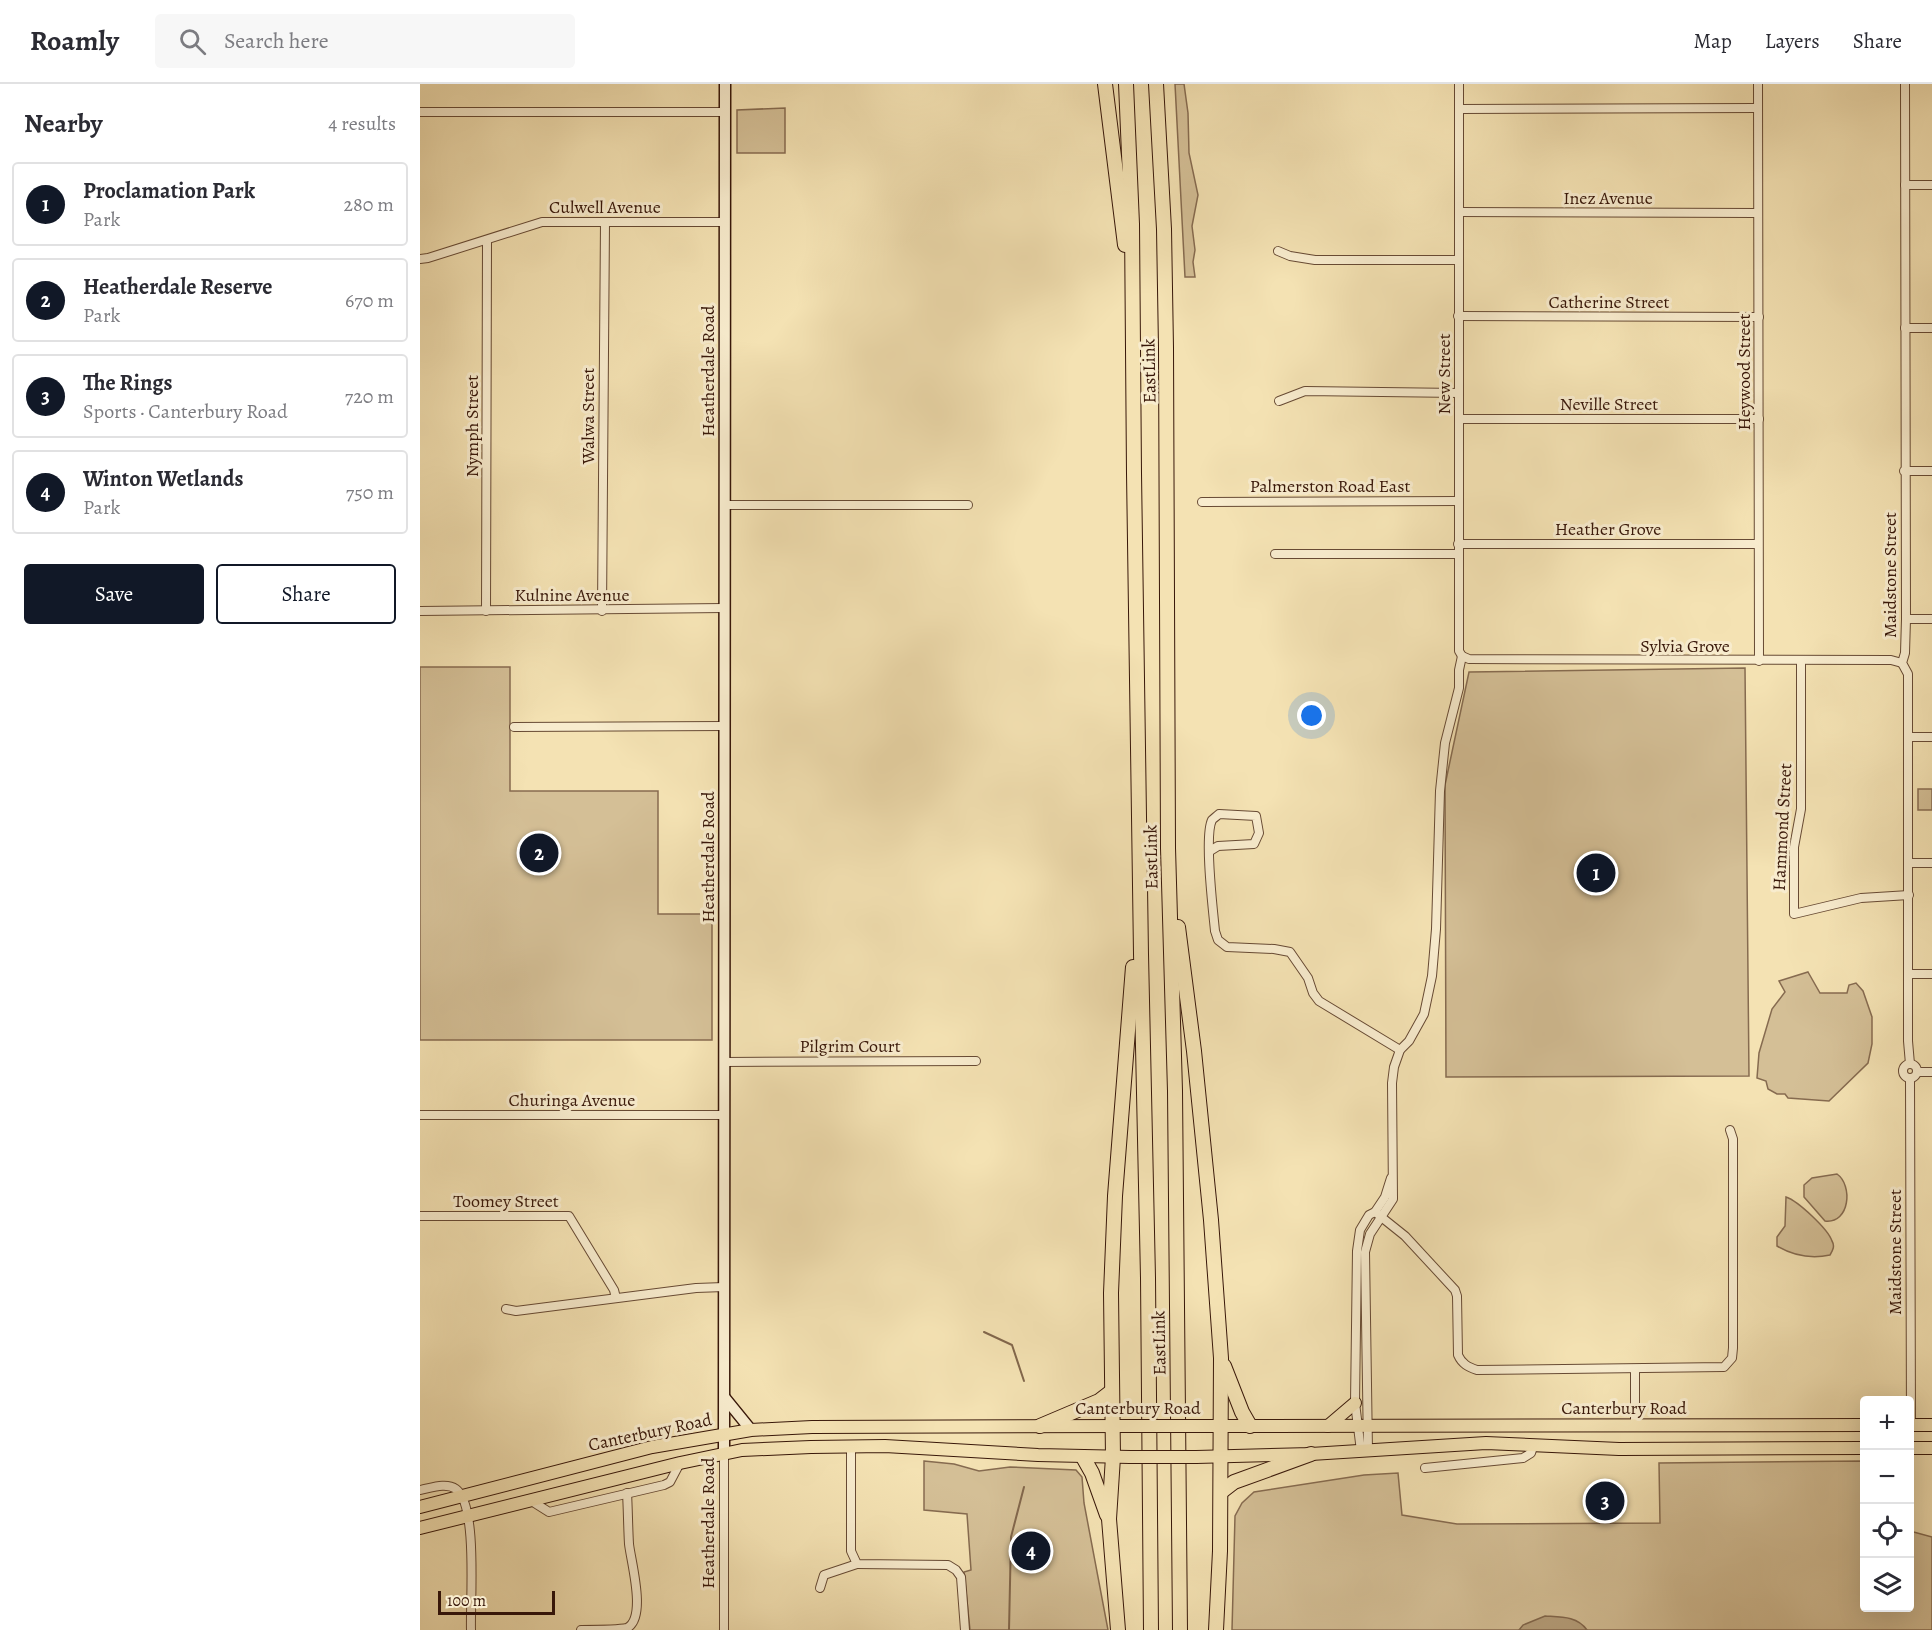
<!DOCTYPE html>
<html lang="en">
<head>
<meta charset="utf-8">
<style>
  :root { --surface:#fff; --page:#f7f7f7; --text:#2b2b33; --muted:#7c7c81; --line:#e1e1e2; --accent:#111827 }
  body { margin:0; font-family:Alegreya,serif; background:var(--page); color:var(--text) }
  .controls { position:absolute; right:18px; bottom:18px; display:grid; overflow:hidden; border-radius:6px; box-shadow:0 6px 24px #0002 }
  .controls button { width:54px; height:54px; display:grid; place-items:center; padding:0; border:0; border-bottom:2px solid var(--line); background:var(--surface); color:var(--text); font:30px sans-serif }
  .scale { position:absolute; left:18px; bottom:15px; width:117px; box-sizing:border-box; padding-left:6px; border:3px solid #381709; border-top:0; font-size:16px; line-height:21px; white-space:nowrap; color:#381709; -webkit-text-stroke:4px #f8ecce; paint-order:stroke }
  .you { position:absolute; left:892px; top:632px; width:21px; height:21px; margin:-15px; border:4px solid #fff; border-radius:50%; background:#1a73e8; box-shadow:0 0 0 9px #1a73e833 }
  .badge { display:grid; place-items:center; width:39px; height:39px; border-radius:50%; background:var(--accent); color:#fff; font-size:20px; font-weight:700 }
  .pin { position:absolute; translate:-50% -50%; border:3px solid #fff; box-shadow:0 2px 6px #0006 }
  .list { margin:0; padding:0; list-style:none }
  h2 { display:flex; justify-content:space-between; align-items:center; height:78px; margin:0; padding:0 24px; font-size:26px }
  h2 small { font-size:20px; font-weight:400; color:var(--muted) }
  .list li { display:grid; grid-template-columns:39px 1fr auto; gap:18px; align-items:center; box-sizing:border-box; height:84px; margin:0 12px 12px; padding:0 12px; border:2px solid var(--line); border-radius:6px }
  .list b { display:block; font-size:22px; white-space:nowrap }
  .list p { margin:0; font-size:20px; white-space:nowrap; color:var(--muted) }
  .list em { font-size:20px; font-style:normal; color:var(--muted) }
  .actions { display:flex; gap:12px; padding:18px 24px }
  .actions a { flex:1; padding:14px 0; border:2px solid var(--accent); border-radius:6px; text-align:center; font-size:21px; color:var(--accent) }
  .actions .main { background:var(--accent); color:#fff }
  .icon { flex:none; width:33px; height:33px; fill:none; stroke:currentColor; stroke-width:2; stroke-linecap:round; stroke-linejoin:round }
  .map { position:relative; flex:none; width:1512px; height:1546px; overflow:hidden }
  header { display:flex; align-items:center; gap:36px; box-sizing:border-box; height:84px; padding:0 30px; background:var(--surface); border-bottom:2px solid var(--line) }
  header strong { font-size:28px }
  nav { display:flex; gap:33px; margin-inline-start:auto; font-size:21px }
  .search { width:420px; height:54px; background:var(--page); display:flex; align-items:center; gap:15px; box-sizing:border-box; padding:0 21px; border-radius:6px; color:var(--muted); font-size:22px }
  main { display:flex }
  aside { flex:1; background:var(--surface) }
  .map>svg:first-child { display:block }
  .green { fill:#d4bf96; stroke:#866b50; stroke-width:1.5 }
  .water { fill:#b49d79; stroke:#82674c; stroke-width:1.5 }
  .lines { fill:none; stroke-linecap:round; stroke-linejoin:round }
  .stream { stroke:#82674c; stroke-width:2 }
  .street-casing { stroke:#674a34; stroke-width:10 }
  .secondary-casing { stroke:#381709; stroke-width:13 }
  .primary-casing { stroke:#381709; stroke-width:14 }
  .highway-casing { stroke:#381709; stroke-width:16 }
  .street { stroke:#f8ecce; stroke-width:8 }
  .secondary { stroke:#f8ecce; stroke-width:10 }
  .primary { stroke:#f4e2b3; stroke-width:12 }
  .highway { stroke:#f4e2b3; stroke-width:14 }
  .primary-bridge-casing { stroke:#381709; stroke-width:14; stroke-linecap:butt }
  .primary-bridge { stroke:#f4e2b3; stroke-width:12 }
  .labels { text-anchor:middle; stroke-width:6; stroke-linejoin:round; paint-order:stroke }
  .street-label { font-size:18px; fill:#381709; stroke:#f8ecce }
</style>
</head>
<body>
<header>
<strong>Roamly</strong>
<div class="search"><svg class="icon" aria-label="search" viewBox="0 0 24 24"><circle cx="10" cy="10" r="6"/><path d="M15 15l6 6"/></svg>Search here</div>
<nav><a>Map</a><a>Layers</a><a>Share</a></nav>
</header>
<main>
<aside>
<h2>Nearby<small>4 results</small></h2>
<ul class="list">
<li><span class="badge">1</span><div><b>Proclamation Park</b><p>Park</p></div><em>280 m</em></li>
<li><span class="badge">2</span><div><b>Heatherdale Reserve</b><p>Park</p></div><em>670 m</em></li>
<li><span class="badge">3</span><div><b>The Rings</b><p>Sports · Canterbury Road</p></div><em>720 m</em></li>
<li><span class="badge">4</span><div><b>Winton Wetlands</b><p>Park</p></div><em>750 m</em></li>
</ul>
<div class="actions"><a class="main">Save</a><a>Share</a></div>
</aside>
<div class="map">
<svg width="1512" height="1546" viewBox="0 0 1512 1546">
  <rect width="100%" height="100%" fill="#f4e2b3"/>
  <filter id="stains"><feTurbulence type="fractalNoise" baseFrequency=".00333" numOctaves="4"/><feColorMatrix values="0 0 0 0 .2 0 0 0 0 .09 0 0 0 0 .02 0 0 0 .5 -.17"/></filter>
  <radialGradient id="worn" r=".72"><stop offset=".6" stop-color="#630" stop-opacity="0"/><stop offset="1" stop-color="#630" stop-opacity=".3"/></radialGradient>
  <g class="green">
    <polygon points="755,0 764,0 768,29 769,69 778,111 772,142 775,166 773,178 775,193 765,193"/>
    <polygon points="365,24 365,69 317,69 317,26"/>
    <polygon points="0,583 90,583 90,707 238,707 238,830 292,830 292,956 0,956"/>
    <polygon points="1325,584 1329,992 1026,993 1025,701 1049,588"/>
    <rect x="1498" y="705" width="14" height="21"/>
    <polygon points="1388,888 1400,909 1427,909 1429,901 1436,899 1443,907 1452,933 1452,960 1448,979 1409,1017 1368,1014 1365,1010 1357,1010 1348,1005 1346,997 1337,994 1339,969 1352,925 1365,908 1359,897"/>
    <path d="M 1417,1090 C 1433,1101 1430,1140 1405,1137 L 1384,1113 L 1384,1101 L 1392,1094 Z"/>
    <path d="M 1366,1113 C 1378,1117 1408,1145 1412,1157 C 1415,1162 1413,1166 1410,1171 C 1391,1175 1374,1172 1357,1162 L 1357,1153 L 1365,1142 Z"/>
    <polygon points="504,1377 534,1380 559,1387 590,1383 656,1386 662,1393 664,1419 688,1546 550,1546 544,1488 551,1486 547,1430 504,1426"/>
    <polygon points="1444,1377 1444,1524 1490,1524 1490,1447 1512,1453 1512,1546 812,1546 815,1432 822,1419 834,1408 944,1391 978,1389 982,1431 1037,1440 1240,1439 1239,1379"/>
  </g>
  <path class="water" d="M 1125,1532 C 1141,1533 1157,1532 1167,1546 L 1099,1546 L 1103,1541 Z"/>
  <g class="lines">
    <g class="stream">
      <polyline points="564,1248 592,1261 604,1297"/>
      <polyline points="589,1546 591,1453 604,1403"/>
    </g>
    <g class="street-casing">
      <g id="street">
        <polyline points="1039,0 1039,567 1042,572 1049,575 1471,576 1482,579"/>
        <polyline points="1338,0 1339,577"/>
        <polyline points="1485,0 1486,535 1485,569 1482,579 1488,590 1488,957 1490,980"/>
        <polyline points="1039,25 1338,24"/>
        <polyline points="0,28 304,28"/>
        <polyline points="1485,101 1512,101"/>
        <polyline points="1039,128 1338,129"/>
        <polyline points="858,167 870,172 895,176 1039,176"/>
        <polyline points="0,175 8,174 122,138 304,138"/>
        <polyline points="1038,232 1339,233"/>
        <polyline points="1485,244 1512,244"/>
        <polyline points="859,317 885,307 1039,309"/>
        <polyline points="1039,335 1339,335"/>
        <polyline points="1484,387 1512,387"/>
        <polyline points="782,418 1039,417"/>
        <polyline points="305,421 548,421"/>
        <polyline points="1038,460 1338,460"/>
        <polyline points="855,470 1038,470"/>
        <polyline points="0,527 304,524"/>
        <polyline points="66,527 67,156"/>
        <polyline points="182,527 185,138"/>
        <polyline points="1486,535 1512,535"/>
        <polyline points="1381,577 1381,725 1374,763 1374,830 1441,814 1489,811"/>
        <polyline points="94,643 304,642"/>
        <polyline points="1489,653 1512,653"/>
        <path d="M 790,767 L 798,762 L 834,760 L 839,749 L 836,732 L 799,730 C 797,732 794,734 792,736 C 784,752 793,826 795,847 L 798,856 L 807,863 L 854,865 L 870,868 L 888,894 L 893,909 L 899,917 L 980,966"/>
        <polyline points="1488,779 1512,779"/>
        <polyline points="1490,890 1512,890"/>
        <polyline points="304,978 556,977"/>
        <circle cx="1490" cy="987" r="7"/>
        <polyline points="1497,988 1512,988"/>
        <polyline points="1490,995 1491,1341"/>
        <polyline points="0,1031 304,1031"/>
        <path d="M 955,1128 L 985,1152 L 1035,1206 L 1037,1212 L 1038,1271 C 1042,1280 1048,1283 1057,1286 L 1304,1283 L 1312,1274 L 1313,1264 L 1313,1055 L 1310,1046"/>
        <polyline points="0,1132 149,1132 194,1206 196,1214"/>
        <polyline points="86,1225 96,1227 276,1204 304,1203"/>
        <polyline points="1215,1343 1215,1285"/>
        <polyline points="431,1362 431,1467 437,1480 528,1481 536,1486 541,1493 545,1546"/>
        <polyline points="948,1366 945,1168 950,1150 973,1115 972,999 974,983 980,966 989,957 1004,930 1012,892 1016,845 1020,707 1025,659 1039,604 1039,586 1042,572"/>
        <polyline points="941,1367 935,1319 937,1167 940,1146 949,1131 955,1128 965,1113 971,1094"/>
        <polyline points="304,1370 304,1546"/>
        <polyline points="1005,1384 1103,1374 1111,1369 1114,1360"/>
        <path d="M 0,1406 C 11,1404 26,1398 36,1405 C 58,1421 50,1518 51,1546"/>
        <polyline points="110,1416 129,1428 244,1401 250,1398 260,1379"/>
        <polyline points="400,1504 404,1491 437,1480"/>
        <path d="M 161,1546 C 172,1546 198,1546 207,1544 C 227,1534 211,1478 209,1460 C 208,1443 208,1426 207,1409"/>
      </g>
    </g>
    <g class="secondary-casing">
      <g id="secondary">
        <polyline points="305,1314 331,1346"/>
        <polyline points="304,1370 305,0"/>
      </g>
    </g>
    <g class="primary-casing">
      <g id="primary">
        <polyline points="1490,1341 1512,1341"/>
        <polyline points="777,1342 1444,1341"/>
        <polyline points="908,1342 935,1319"/>
        <polyline points="1490,1364 1512,1364"/>
        <polyline points="776,1373 891,1370 1066,1359 1199,1365 1444,1364"/>
        <polyline points="0,1423 232,1363 331,1346 392,1343 710,1342"/>
        <polyline points="0,1444 260,1379 322,1366 391,1363 465,1362 618,1371 710,1373"/>
      </g>
    </g>
    <g class="highway-casing">
      <g id="highway">
        <polyline points="685,0 705,161"/>
        <polyline points="706,0 712,140 714,389 721,870 728,1194 731,1546"/>
        <polyline points="736,0 744,145 746,264 748,764 755,1007 760,1546"/>
        <polyline points="758,843 774,967 791,1136 801,1274 800,1467 796,1546"/>
        <polyline points="804,1282 822,1328 830,1342"/>
        <polyline points="620,1342 679,1317 692,1307"/>
        <polyline points="663,1373 672,1389 687,1431"/>
        <polyline points="801,1408 814,1398 891,1370"/>
        <polyline points="698,1546 689,1435 693,1373 691,1209 695,1112 713,883"/>
      </g>
    </g>
    <use href="#street" class="street"/>
    <use href="#secondary" class="secondary"/>
    <use href="#primary" class="primary"/>
    <use href="#highway" class="highway"/>
    <g class="primary-bridge-casing">
      <g id="primary-bridge">
        <polyline points="710,1342 777,1342"/>
        <polyline points="710,1373 776,1373"/>
      </g>
    </g>
    <use href="#primary-bridge" class="primary-bridge"/>
  </g>
  <g class="labels">
    <g class="street-label">
      <text x="1188" y="120">Inez Avenue</text>
      <text x="185" y="129">Culwell Avenue</text>
      <text x="1189" y="224">Catherine Street</text>
      <text transform="translate(288 287) rotate(-90)" y="6">Heatherdale Road</text>
      <text transform="translate(729 287) rotate(-91)" y="6">EastLink</text>
      <text transform="translate(1324 288) rotate(-90)" y="6">Heywood Street</text>
      <text transform="translate(1024 290) rotate(-90)" y="6">New Street</text>
      <text x="1189" y="326">Neville Street</text>
      <text transform="translate(168 332) rotate(-90)" y="6">Walwa Street</text>
      <text transform="translate(52 342) rotate(-90)" y="6">Nymph Street</text>
      <text x="910" y="408">Palmerston Road East</text>
      <text x="1188" y="451">Heather Grove</text>
      <text transform="translate(1470 491) rotate(-90)" y="6">Maidstone Street</text>
      <text x="152" y="517">Kulnine Avenue</text>
      <text x="1265" y="568">Sylvia Grove</text>
      <text transform="translate(1362 743) rotate(-87)" y="6">Hammond Street</text>
      <text transform="translate(288 773) rotate(-90)" y="6">Heatherdale Road</text>
      <text transform="translate(731 773) rotate(-91)" y="6">EastLink</text>
      <text x="430" y="968">Pilgrim Court</text>
      <text x="152" y="1022">Churinga Avenue</text>
      <text x="86" y="1123">Toomey Street</text>
      <text transform="translate(1475 1168) rotate(-90)" y="6">Maidstone Street</text>
      <text transform="translate(739 1259) rotate(-91)" y="6">EastLink</text>
      <text x="718" y="1330">Canterbury Road</text>
      <text x="1204" y="1330">Canterbury Road</text>
      <text transform="translate(230 1348) rotate(-12)" y="6">Canterbury Road</text>
      <text transform="translate(288 1439) rotate(-90)" y="6">Heatherdale Road</text>
    </g>
  </g>
  <rect width="100%" height="100%" filter="url(#stains)"/>
  <rect width="100%" height="100%" fill="url(#worn)"/>
</svg>
<div class="controls">
<button>+</button>
<button>−</button>
<button><svg class="icon" aria-label="locate" viewBox="0 0 24 24"><circle cx="12" cy="12" r="6"/><path d="M12 2v4M12 18v4M2 12h4M18 12h4"/></svg></button>
<button><svg class="icon" aria-label="layers" viewBox="0 0 24 24"><path d="M12 4l9 5-9 5-9-5zM3 14l9 5 9-5"/></svg></button>
</div>
<div class="scale">100 m</div>
<div class="you"></div>
<div class="pin badge" style="left:1176px;top:789px">1</div>
<div class="pin badge" style="left:119px;top:769px">2</div>
<div class="pin badge" style="left:1185px;top:1417px">3</div>
<div class="pin badge" style="left:611px;top:1467px">4</div>
</div>
</main>
</body>
</html>
